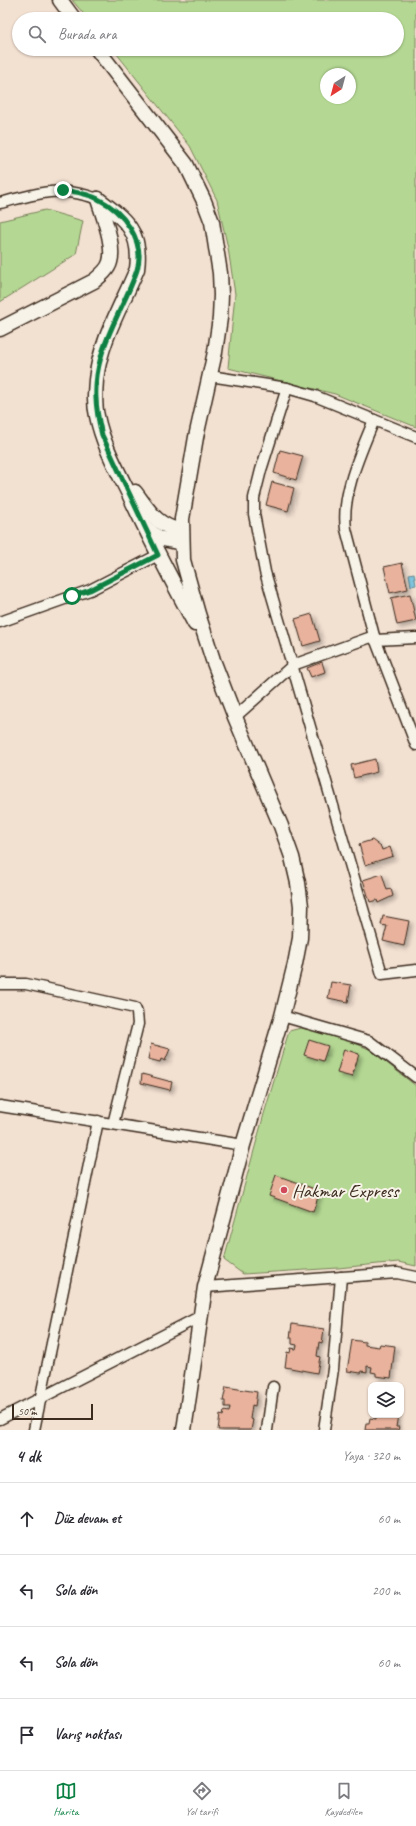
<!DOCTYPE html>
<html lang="tr">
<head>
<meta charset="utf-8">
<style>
  :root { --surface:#fff; --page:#f2f2f3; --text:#2b2b33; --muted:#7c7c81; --line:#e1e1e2; --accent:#0b8043 }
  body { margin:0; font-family:Caveat,sans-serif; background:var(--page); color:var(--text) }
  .controls { position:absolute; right:12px; bottom:12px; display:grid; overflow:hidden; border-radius:8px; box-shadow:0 1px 3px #0004 }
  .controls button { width:36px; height:36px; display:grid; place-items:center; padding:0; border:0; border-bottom:1px solid var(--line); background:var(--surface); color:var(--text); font:20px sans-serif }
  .compass { position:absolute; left:320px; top:68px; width:36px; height:36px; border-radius:50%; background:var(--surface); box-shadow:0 1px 3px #0004; rotate:216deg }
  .scale { position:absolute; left:12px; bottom:10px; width:81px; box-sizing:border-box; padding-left:4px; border:2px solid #3b2a1e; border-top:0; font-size:11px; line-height:14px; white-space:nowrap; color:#3b2a1e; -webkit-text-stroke:3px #f7f3e8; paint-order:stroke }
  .stop { position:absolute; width:12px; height:12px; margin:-9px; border:3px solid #0b8043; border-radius:50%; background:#fff }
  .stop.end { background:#0b8043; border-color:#fff; box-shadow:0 1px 4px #0008 }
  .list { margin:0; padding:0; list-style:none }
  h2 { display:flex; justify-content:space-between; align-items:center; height:52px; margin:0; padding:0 16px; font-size:17px }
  h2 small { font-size:13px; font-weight:400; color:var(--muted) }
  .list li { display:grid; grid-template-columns:26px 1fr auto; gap:12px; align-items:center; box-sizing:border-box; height:72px; padding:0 16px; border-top:1px solid var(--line) }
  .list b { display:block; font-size:15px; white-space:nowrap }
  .list em { font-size:13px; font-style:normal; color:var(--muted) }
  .icon { flex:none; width:22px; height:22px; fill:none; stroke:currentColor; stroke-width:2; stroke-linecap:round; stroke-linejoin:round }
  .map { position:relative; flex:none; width:416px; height:1430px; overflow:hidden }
  .search { position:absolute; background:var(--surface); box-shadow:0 1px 3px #0004; left:12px; right:12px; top:12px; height:44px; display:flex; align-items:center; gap:10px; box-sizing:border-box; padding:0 14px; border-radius:22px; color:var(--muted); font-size:15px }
  .sheet { height:340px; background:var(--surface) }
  nav { display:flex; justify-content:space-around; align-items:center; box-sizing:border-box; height:56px; border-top:1px solid var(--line); background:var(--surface); font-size:11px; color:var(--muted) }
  nav a { display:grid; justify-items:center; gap:2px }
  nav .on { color:var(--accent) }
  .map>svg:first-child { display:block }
  .green { fill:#b4d893; stroke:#788158; fill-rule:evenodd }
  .water { fill:#7dc5de; stroke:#638791 }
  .building { fill:#e8b29c; stroke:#3b2a1e; filter:url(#shadow) }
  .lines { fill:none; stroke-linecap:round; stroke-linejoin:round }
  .street-casing { stroke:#3b2a1e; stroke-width:13 }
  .secondary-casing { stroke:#3b2a1e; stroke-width:17 }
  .street { stroke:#f7f3e8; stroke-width:10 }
  .secondary { stroke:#f7f3e8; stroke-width:14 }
  .route { stroke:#0b8043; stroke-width:5 }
  .poi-dot { fill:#d1495b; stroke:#f7f3e8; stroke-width:1.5 }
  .labels { text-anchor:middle; stroke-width:4; stroke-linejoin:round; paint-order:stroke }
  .poi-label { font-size:19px; fill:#3b2a1e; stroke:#f7f3e8; text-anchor:start }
</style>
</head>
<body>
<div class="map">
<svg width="416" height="1430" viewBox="0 0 416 1430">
  <defs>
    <filter id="shadow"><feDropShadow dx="3" dy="3" stdDeviation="2" flood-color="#0004"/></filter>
  </defs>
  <rect width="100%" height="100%" fill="#f2e0d1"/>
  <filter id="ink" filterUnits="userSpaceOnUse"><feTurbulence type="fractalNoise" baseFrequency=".025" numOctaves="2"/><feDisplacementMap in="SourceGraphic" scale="8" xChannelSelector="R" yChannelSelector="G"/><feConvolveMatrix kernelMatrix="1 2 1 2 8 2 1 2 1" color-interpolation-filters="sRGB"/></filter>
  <g filter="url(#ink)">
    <g class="green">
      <path d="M 72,0 L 416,0 L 416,427 L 335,394 L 228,368 L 235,294 L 228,248 L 217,200 L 190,146 L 113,49 L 397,49 L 397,19 L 88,19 ZM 326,74 L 350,74 L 350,98 L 326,98 Z"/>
      <polygon points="45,210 83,221 76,254 0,302 0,221"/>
      <polygon points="301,1028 335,1035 369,1049 416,1086 416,1266 398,1262 338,1268 243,1274 224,1260 264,1114 289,1031"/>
    </g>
    <polygon class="water" points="414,573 416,585 411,586 409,574"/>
    <g class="building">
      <polygon points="280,450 303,456 296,480 274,473"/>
      <polygon points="272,482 294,488 288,511 266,505"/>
      <polygon points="402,563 408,589 390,593 384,567"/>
      <polygon points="410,594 416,621 397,625 391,598"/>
      <polygon points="312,614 320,641 303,646 295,619"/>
      <polygon points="322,662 325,672 311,677 307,668"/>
      <polygon points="375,759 377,772 354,778 351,765"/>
      <polygon points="372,840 381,847 382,850 390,847 393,856 365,865 359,844"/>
      <polygon points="382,874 387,890 391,889 393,896 378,903 377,900 370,902 363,880"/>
      <polygon points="383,916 409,921 404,946 383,941 387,926 381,925"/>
      <polygon points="331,982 351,985 348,1002 328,998"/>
      <polygon points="309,1040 328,1046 323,1061 304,1055"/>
      <polygon points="151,1044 170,1049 165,1061 161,1059 160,1062 148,1059"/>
      <polygon points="344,1049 359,1054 352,1077 337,1073"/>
      <polygon points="142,1074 172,1082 170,1090 141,1083"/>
      <polygon points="276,1175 320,1191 313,1212 269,1196"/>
      <polygon points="292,1324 324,1329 322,1343 319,1342 317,1356 320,1357 317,1373 285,1367 287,1352 290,1353 291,1348 296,1349 297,1345 292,1344 292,1338 290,1338"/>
      <polygon points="352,1340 365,1342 365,1345 379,1347 380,1344 395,1346 391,1378 376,1376 376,1373 371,1372 372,1367 367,1366 367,1372 362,1371 361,1373 347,1371"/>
      <polygon points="226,1387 257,1392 255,1406 252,1405 250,1419 253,1420 251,1430 218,1430 220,1415 223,1416 224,1411 229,1412 230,1407 225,1407 225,1401 223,1401"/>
      <polygon points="376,1415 398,1415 396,1427 399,1427 398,1430 365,1430 366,1423 369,1423 370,1418 376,1419"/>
    </g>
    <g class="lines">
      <g class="street-casing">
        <g id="street">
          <path d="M 0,203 C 39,193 59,185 98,199"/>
          <polyline points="210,376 287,388 315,396 416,437"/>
          <polyline points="287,388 261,470 254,498 254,514 265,572 382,974 416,970"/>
          <path d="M 374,420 C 361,452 341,494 346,529 L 374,636 L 416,745"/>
          <polyline points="0,622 90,590 158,555"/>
          <polyline points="375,640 416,638"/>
          <polyline points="235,717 293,665 374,636"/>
          <polyline points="0,984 26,984 135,1008 137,1013 138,1024 113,1124"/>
          <polyline points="282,1016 369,1041 416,1077"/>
          <polyline points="0,1106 243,1145"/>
          <polyline points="205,1287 397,1273 416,1277"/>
          <polyline points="0,1419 201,1316"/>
          <polyline points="34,1430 98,1121"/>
          <polyline points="267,1430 273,1387"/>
          <polyline points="324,1430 333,1369 341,1277"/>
        </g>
      </g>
      <g class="secondary-casing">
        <g id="secondary">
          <polyline points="60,0 74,19"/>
          <polyline points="97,49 186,164 204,201 212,222 220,273 221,295 220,318 215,352 196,437 182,519 183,560 198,614 213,660 235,717 281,826 292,857 298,883 301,906 300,938 295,964 282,1016 243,1145 205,1287 184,1430"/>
          <path d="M 98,199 C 126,220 142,232 137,269 C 122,305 100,341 96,380 C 95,392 94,404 97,416 C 102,442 116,468 128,492 C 149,537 172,581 195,624"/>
          <path d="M 0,329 L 94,281 C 100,276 108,270 110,262 C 115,245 103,216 98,199"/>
          <path d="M 135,492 C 150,512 156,525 181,531"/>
          <polyline points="146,528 158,538 182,543"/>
        </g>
      </g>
      <use href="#street" class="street"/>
      <use href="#secondary" class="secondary"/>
    </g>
  </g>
  <g class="lines" filter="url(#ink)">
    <path class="route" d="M 63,190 C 74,192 87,193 98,199 C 123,211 146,241 137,270 C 127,300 109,327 101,357 C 93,384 95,408 102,435 L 158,555 L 90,590 L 72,596"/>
  </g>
  <circle class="poi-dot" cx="284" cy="1190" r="4"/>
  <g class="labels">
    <g class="poi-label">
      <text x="292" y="1197">Hakmar Express</text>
    </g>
  </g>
</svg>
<div class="controls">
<button><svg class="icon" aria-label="layers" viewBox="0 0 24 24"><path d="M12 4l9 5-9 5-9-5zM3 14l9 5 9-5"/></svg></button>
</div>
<svg class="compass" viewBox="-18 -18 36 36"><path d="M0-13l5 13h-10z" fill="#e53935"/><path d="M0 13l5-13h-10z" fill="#7c7c81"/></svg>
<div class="scale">50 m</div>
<div class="stop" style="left:72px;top:596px"></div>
<div class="stop end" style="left:63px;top:190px"></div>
<div class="search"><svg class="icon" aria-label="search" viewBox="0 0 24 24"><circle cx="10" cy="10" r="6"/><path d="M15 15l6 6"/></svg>Burada ara</div>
</div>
<section class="sheet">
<h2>4 dk<small>Yaya · 320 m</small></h2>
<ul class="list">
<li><svg class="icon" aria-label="ahead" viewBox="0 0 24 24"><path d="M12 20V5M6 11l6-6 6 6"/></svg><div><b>Düz devam et</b></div><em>60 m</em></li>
<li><svg class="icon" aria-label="left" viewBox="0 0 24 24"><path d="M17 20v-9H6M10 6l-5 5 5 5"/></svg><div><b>Sola dön</b></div><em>200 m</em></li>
<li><svg class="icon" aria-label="left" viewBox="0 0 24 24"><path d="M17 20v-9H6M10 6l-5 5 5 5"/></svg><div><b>Sola dön</b></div><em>60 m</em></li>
<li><svg class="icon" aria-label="arrive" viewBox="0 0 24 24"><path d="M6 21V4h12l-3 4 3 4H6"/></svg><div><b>Varış noktası</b></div></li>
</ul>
</section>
<nav>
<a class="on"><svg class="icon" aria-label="map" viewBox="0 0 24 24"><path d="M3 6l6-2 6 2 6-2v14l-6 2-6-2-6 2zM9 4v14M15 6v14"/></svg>Harita</a>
<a><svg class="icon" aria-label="directions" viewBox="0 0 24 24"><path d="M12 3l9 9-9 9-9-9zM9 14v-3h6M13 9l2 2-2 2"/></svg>Yol tarifi</a>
<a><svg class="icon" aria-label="saved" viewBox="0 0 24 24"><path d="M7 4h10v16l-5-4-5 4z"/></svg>Kaydedilen</a>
</nav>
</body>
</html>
